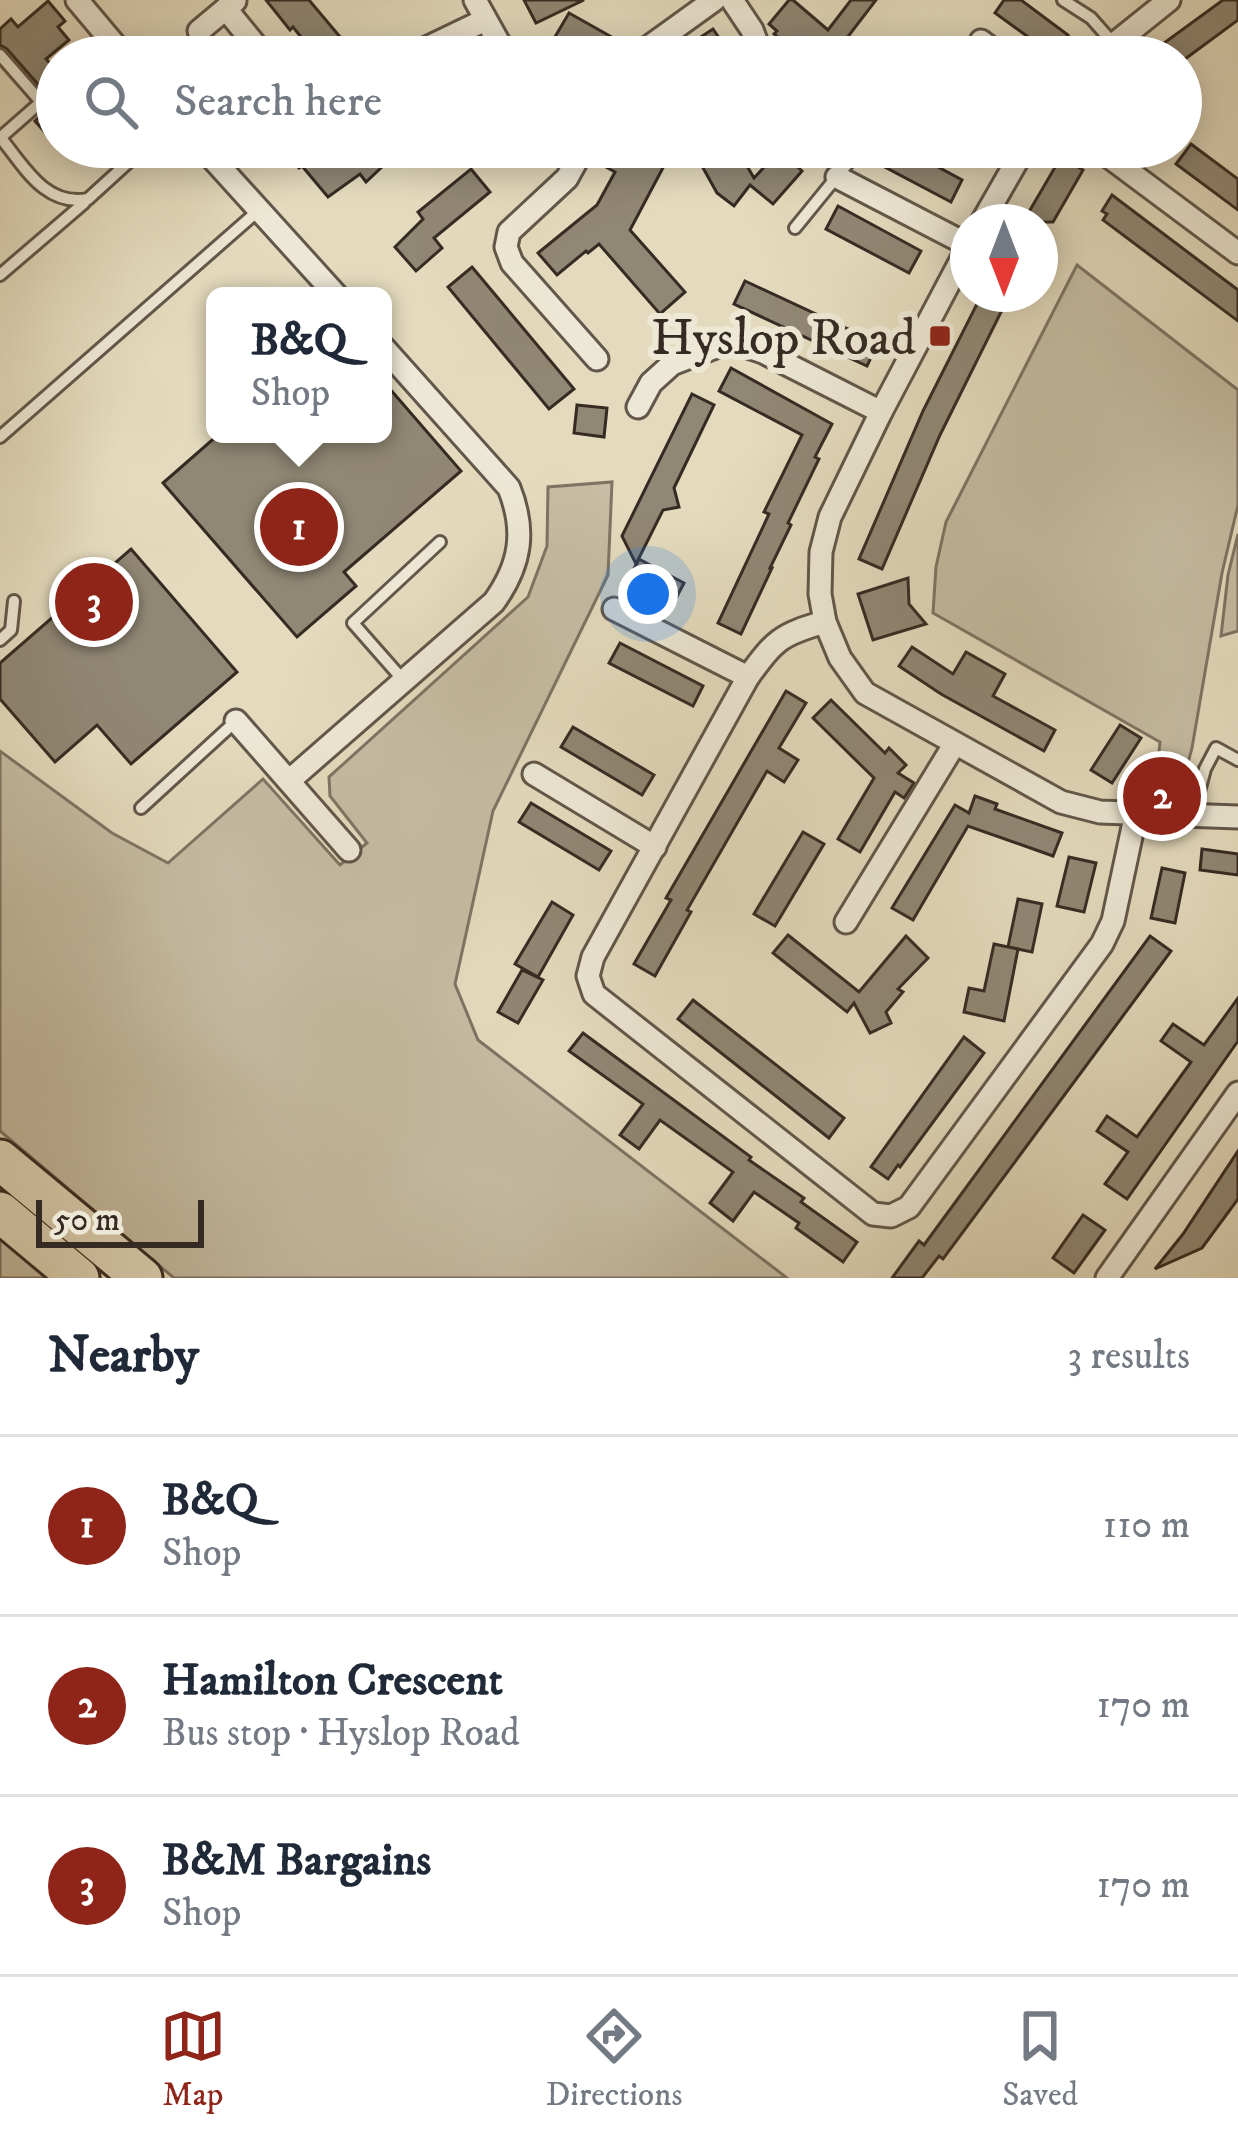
<!DOCTYPE html>
<html lang="en">
<head>
<meta charset="utf-8">
<style>
  :root { --surface:#fff; --page:#f2f2f3; --text:#1f2937; --muted:#747a83; --line:#e0e1e3; --accent:#8f2418 }
  body { margin:0; font-family:"IM FELL DW Pica",serif; background:var(--page); color:var(--text) }
  .compass { position:absolute; left:950px; top:204px; width:108px; height:108px; border-radius:50%; background:var(--surface); box-shadow:0 6px 30px #0003; rotate:180deg }
  .scale { position:absolute; left:36px; bottom:30px; width:168px; box-sizing:border-box; padding-left:12px; border:6px solid #362b23; border-top:0; font-size:33px; line-height:42px; white-space:nowrap; color:#362b23; -webkit-text-stroke:9px #ede8d5; paint-order:stroke }
  .you { position:absolute; left:648px; top:594px; width:42px; height:42px; margin:-30px; border:9px solid #fff; border-radius:50%; background:#1a73e8; box-shadow:0 0 0 18px #1a73e833 }
  .badge { display:grid; place-items:center; width:78px; height:78px; border-radius:50%; background:var(--accent); color:#fff; font-size:39px; font-weight:700 }
  .pin { position:absolute; translate:-50% -50%; border:6px solid #fff; box-shadow:0 3px 12px #0006 }
  .popup { position:absolute; left:206px; top:287px; width:186px; height:156px; box-sizing:border-box; display:grid; place-content:center; border-radius:18px; background:var(--surface); filter:drop-shadow(0 3px 9px #0005); font-size:39px; white-space:nowrap; color:var(--muted) }
  .popup b { font-size:45px; color:var(--text) }
  .popup::after { content:''; position:absolute; left:50%; top:100%; margin-left:-24px; border:24px solid transparent; border-top-color:var(--surface) }
  .list { margin:0; padding:0; list-style:none }
  h2 { display:flex; justify-content:space-between; align-items:center; height:156px; margin:0; padding:0 48px; font-size:51px }
  h2 small { font-size:39px; font-weight:400; color:var(--muted) }
  .list li { display:grid; grid-template-columns:78px 1fr auto; gap:36px; align-items:center; box-sizing:border-box; height:180px; padding:0 48px; border-top:3px solid var(--line) }
  .list b { display:block; font-size:45px; white-space:nowrap }
  .list p { margin:0; font-size:39px; white-space:nowrap; color:var(--muted) }
  .list em { font-size:39px; font-style:normal; color:var(--muted) }
  .icon { flex:none; width:66px; height:66px; fill:none; stroke:currentColor; stroke-width:2; stroke-linecap:round; stroke-linejoin:round }
  .map { position:relative; flex:none; width:1238px; height:1278px; overflow:hidden }
  .search { position:absolute; background:var(--surface); box-shadow:0 6px 30px #0003; left:36px; right:36px; top:36px; height:132px; display:flex; align-items:center; gap:30px; box-sizing:border-box; padding:0 42px; border-radius:66px; color:var(--muted); font-size:45px }
  .sheet { height:696px; background:var(--surface) }
  nav { display:flex; justify-content:space-around; align-items:center; box-sizing:border-box; height:168px; border-top:3px solid var(--line); background:var(--surface); font-size:33px; color:var(--muted) }
  nav a { display:grid; justify-items:center; gap:6px }
  nav .on { color:var(--accent) }
  .map>svg:first-child { display:block }
  .green { fill:#c6bda4; stroke:#7e7464; stroke-width:3 }
  .building { fill:#908774; stroke:#362b23; stroke-width:3 }
  .lines { fill:none; stroke-linecap:round; stroke-linejoin:round }
  .lane-casing { stroke:#62574a; stroke-width:16 }
  .street-casing { stroke:#62574a; stroke-width:27 }
  .highway-casing { stroke:#362b23; stroke-width:45 }
  .lane { stroke:#ede8d5; stroke-width:10 }
  .street { stroke:#ede8d5; stroke-width:21 }
  .highway { stroke:#e4dbbe; stroke-width:39 }
  .poi-dot { fill:#8f2418; stroke:#ede8d5; stroke-width:4.5 }
  .labels { text-anchor:middle; stroke-width:12; stroke-linejoin:round; paint-order:stroke }
  .poi-label { font-size:51px; fill:#362b23; stroke:#ede8d5; text-anchor:end }
</style>
</head>
<body>
<div class="map">
<svg width="1238" height="1278" viewBox="0 0 1238 1278">
  <rect width="100%" height="100%" fill="#e4dbbe"/>
  <filter id="stains"><feTurbulence type="fractalNoise" baseFrequency=".00167" numOctaves="4"/><feColorMatrix values="0 0 0 0 .2 0 0 0 0 .09 0 0 0 0 .02 0 0 0 .5 -.17"/></filter>
  <radialGradient id="worn" r=".72"><stop offset=".6" stop-color="#630" stop-opacity="0"/><stop offset="1" stop-color="#630" stop-opacity=".3"/></radialGradient>
  <g class="green">
    <polygon points="1077,265 1238,390 1238,505 1222,573 1192,748 1178,800 1154,799 1160,742 933,613 936,567 946,522"/>
    <polygon points="612,482 608,575 493,811 455,984 478,1040 787,1278 174,1278 0,1131 0,751 112,833 168,863 263,779 340,865 367,843 330,796 329,777 528,597 547,546 548,487"/>
    <polygon points="1238,534 1238,631 1221,636 1228,575"/>
    <polygon points="0,1238 47,1278 0,1278"/>
  </g>
  <g class="building">
    <polygon points="266,0 309,0 357,57 317,57 293,27 290,30"/>
    <polygon points="524,0 584,0 536,23"/>
    <polygon points="789,0 793,0 828,30 851,0 876,0 843,43 859,57 802,57 774,34 777,31 769,24"/>
    <polygon points="1004,0 1021,0 1068,35 1053,55 995,13"/>
    <polygon points="1223,0 1238,0 1238,20 1181,62 1181,57 1175,57 1164,43"/>
    <polygon points="48,1 65,21 58,27 69,40 46,59 57,71 57,146 35,121 50,106 49,97 7,49 0,45 0,29 11,19 18,27"/>
    <polygon points="569,13 617,40 607,57 578,57 552,42"/>
    <polygon points="713,29 732,57 670,57"/>
    <polygon points="1191,144 1238,179 1238,210 1176,164"/>
    <polygon points="281,147 326,147 317,154 324,162 334,154 340,161 356,147 403,147 366,182 360,174 328,197 302,166 299,168"/>
    <polygon points="614,147 640,147 666,162 630,230 685,292 660,314 599,244 588,253 586,251 557,275 538,253 597,205 615,172 604,166"/>
    <polygon points="714,147 736,147 754,178 780,150 802,171 773,204 750,185 734,206 717,193 697,157"/>
    <polygon points="871,147 901,147 962,180 951,202 866,157"/>
    <polygon points="1061,157 1083,170 1053,222 1023,222"/>
    <polygon points="471,169 490,192 434,238 442,248 416,271 395,247 423,219 418,212"/>
    <polygon points="1112,195 1238,290 1238,321 1103,220 1107,214 1102,211"/>
    <polygon points="838,206 921,251 909,273 826,229"/>
    <polygon points="472,267 574,389 549,409 448,287"/>
    <polygon points="745,281 878,343 867,366 734,304"/>
    <polygon points="982,294 1010,294 940,435 882,569 859,559 923,411"/>
    <polygon points="731,368 832,424 815,457 819,459 788,523 791,525 770,568 772,568 741,634 718,623 769,514 764,512 802,435 719,391"/>
    <polygon points="383,381 461,471 344,572 356,586 297,637 163,483 219,434 383,434"/>
    <polygon points="692,394 714,405 674,488 679,507 663,510 636,564 622,536"/>
    <polygon points="577,405 607,408 604,437 574,433"/>
    <polygon points="131,549 237,672 131,764 97,725 55,762 0,699 0,663"/>
    <polygon points="639,559 684,583 673,604 628,580"/>
    <polygon points="908,578 909,604 926,624 873,640 858,594"/>
    <polygon points="620,643 703,686 693,706 609,663"/>
    <polygon points="912,647 953,674 966,652 1005,674 993,696 1055,730 1044,751 941,694 899,666"/>
    <polygon points="786,691 806,703 779,748 798,760 784,782 767,771 687,910 691,912 655,976 634,964 671,900 666,898"/>
    <polygon points="831,700 885,753 889,748 906,765 898,773 914,783 904,798 895,792 860,852 838,839 874,778 813,718"/>
    <polygon points="1120,725 1141,738 1112,783 1091,770"/>
    <polygon points="573,727 654,775 642,795 561,747"/>
    <polygon points="975,796 997,804 995,809 1062,833 1053,856 968,826 913,920 892,908 955,805 969,813"/>
    <polygon points="531,803 611,851 599,870 519,822"/>
    <polygon points="803,832 824,844 775,926 754,914"/>
    <polygon points="1202,849 1238,854 1238,875 1200,870"/>
    <polygon points="1069,857 1096,863 1084,912 1057,906"/>
    <polygon points="1162,868 1185,873 1175,923 1151,918"/>
    <polygon points="1018,899 1042,904 1032,952 1008,947"/>
    <polygon points="552,902 573,915 538,977 515,964"/>
    <polygon points="788,935 859,992 906,936 928,958 898,989 903,992 886,1012 891,1023 870,1033 854,1003 847,1012 773,953"/>
    <polygon points="1150,936 1171,951 943,1259 939,1256 922,1278 892,1278 919,1241 924,1245"/>
    <polygon points="994,944 1018,949 1004,1021 964,1012 969,988 984,991"/>
    <polygon points="522,970 543,980 518,1023 498,1012"/>
    <polygon points="1238,998 1238,1041 1127,1199 1105,1184 1128,1152 1097,1131 1107,1116 1137,1137 1191,1062 1161,1041 1173,1024 1204,1045"/>
    <polygon points="693,1000 844,1118 829,1138 678,1019"/>
    <polygon points="583,1033 751,1157 749,1160 804,1198 801,1202 857,1242 843,1262 796,1228 799,1223 754,1192 733,1221 710,1203 733,1172 660,1120 639,1149 620,1135 643,1104 569,1051"/>
    <polygon points="964,1037 984,1053 900,1167 898,1165 888,1179 871,1167"/>
    <polygon points="1238,1151 1238,1199 1202,1248 1155,1269 1183,1234"/>
    <polygon points="1083,1215 1105,1230 1074,1273 1053,1258"/>
  </g>
  <g class="lines">
    <g class="lane-casing">
      <g id="lane">
        <polyline points="1063,0 1091,18 1113,43"/>
        <polyline points="0,55 41,102 0,138"/>
        <path d="M 0,137 C 24,166 45,207 88,199 L 145,147"/>
        <polyline points="795,228 861,147"/>
        <polyline points="0,275 84,203"/>
        <polyline points="0,437 259,210"/>
        <polyline points="0,640 11,630 14,601"/>
        <polyline points="404,681 353,623 440,542"/>
        <polyline points="141,808 236,721"/>
        <polyline points="1193,814 1205,769 1216,748 1238,760"/>
      </g>
    </g>
    <g class="street-casing">
      <g id="street">
        <polyline points="77,0 125,57"/>
        <polyline points="475,0 499,43 513,57"/>
        <polyline points="732,0 752,30 762,57"/>
        <polyline points="226,9 265,57"/>
        <polyline points="199,31 235,1"/>
        <polyline points="981,41 1002,57"/>
        <polyline points="408,57 485,20"/>
        <polyline points="635,57 714,0"/>
        <polyline points="1098,57 1169,0"/>
        <polyline points="202,147 337,296"/>
        <polyline points="584,147 567,178 509,232 506,247 512,263 597,359"/>
        <polyline points="1096,147 1238,253"/>
        <polyline points="837,177 968,245"/>
        <polyline points="982,222 1025,147"/>
        <polyline points="968,247 881,412 830,517 821,552 820,594 825,622 840,658 865,693 1061,802 1100,812 1238,817"/>
        <polyline points="638,407 651,383 672,364 726,343 739,344 763,352 881,412"/>
        <polyline points="614,609 748,677"/>
        <path d="M 825,622 C 781,634 775,640 748,677 L 593,957 L 588,976 L 594,994 L 873,1214 L 891,1216 L 909,1207 L 1102,944 L 1113,921 L 1136,813"/>
        <polyline points="236,721 349,850"/>
        <polyline points="534,774 655,847"/>
        <path d="M 290,780 L 494,602 C 521,564 526,531 509,488 L 383,347"/>
        <polyline points="846,922 954,745"/>
        <polyline points="1107,1278 1238,1093"/>
      </g>
    </g>
    <g class="highway-casing">
      <g id="highway">
        <polyline points="0,1160 142,1278"/>
        <polyline points="0,1212 79,1278"/>
      </g>
    </g>
    <use href="#lane" class="lane"/>
    <use href="#street" class="street"/>
    <use href="#highway" class="highway"/>
  </g>
  <rect class="poi-dot" x="928" y="324" width="24" height="24" rx="6"/>
  <g class="labels">
    <g class="poi-label">
      <text x="916" y="354">Hyslop Road</text>
    </g>
  </g>
  <rect width="100%" height="100%" filter="url(#stains)"/>
  <rect width="100%" height="100%" fill="url(#worn)"/>
</svg>
<svg class="compass" viewBox="-18 -18 36 36"><path d="M0-13l5 13h-10z" fill="#e53935"/><path d="M0 13l5-13h-10z" fill="#747a83"/></svg>
<div class="scale">50 m</div>
<div class="you"></div>
<div class="pin badge" style="left:299px;top:527px">1</div>
<div class="popup"><b>B&amp;Q</b>Shop</div>
<div class="pin badge" style="left:1162px;top:796px">2</div>
<div class="pin badge" style="left:94px;top:602px">3</div>
<div class="search"><svg class="icon" aria-label="search" viewBox="0 0 24 24"><circle cx="10" cy="10" r="6"/><path d="M15 15l6 6"/></svg>Search here</div>
</div>
<section class="sheet">
<h2>Nearby<small>3 results</small></h2>
<ul class="list">
<li><span class="badge">1</span><div><b>B&amp;Q</b><p>Shop</p></div><em>110 m</em></li>
<li><span class="badge">2</span><div><b>Hamilton Crescent</b><p>Bus stop · Hyslop Road</p></div><em>170 m</em></li>
<li><span class="badge">3</span><div><b>B&amp;M Bargains</b><p>Shop</p></div><em>170 m</em></li>
</ul>
</section>
<nav>
<a class="on"><svg class="icon" aria-label="map" viewBox="0 0 24 24"><path d="M3 6l6-2 6 2 6-2v14l-6 2-6-2-6 2zM9 4v14M15 6v14"/></svg>Map</a>
<a><svg class="icon" aria-label="directions" viewBox="0 0 24 24"><path d="M12 3l9 9-9 9-9-9zM9 14v-3h6M13 9l2 2-2 2"/></svg>Directions</a>
<a><svg class="icon" aria-label="saved" viewBox="0 0 24 24"><path d="M7 4h10v16l-5-4-5 4z"/></svg>Saved</a>
</nav>
</body>
</html>
